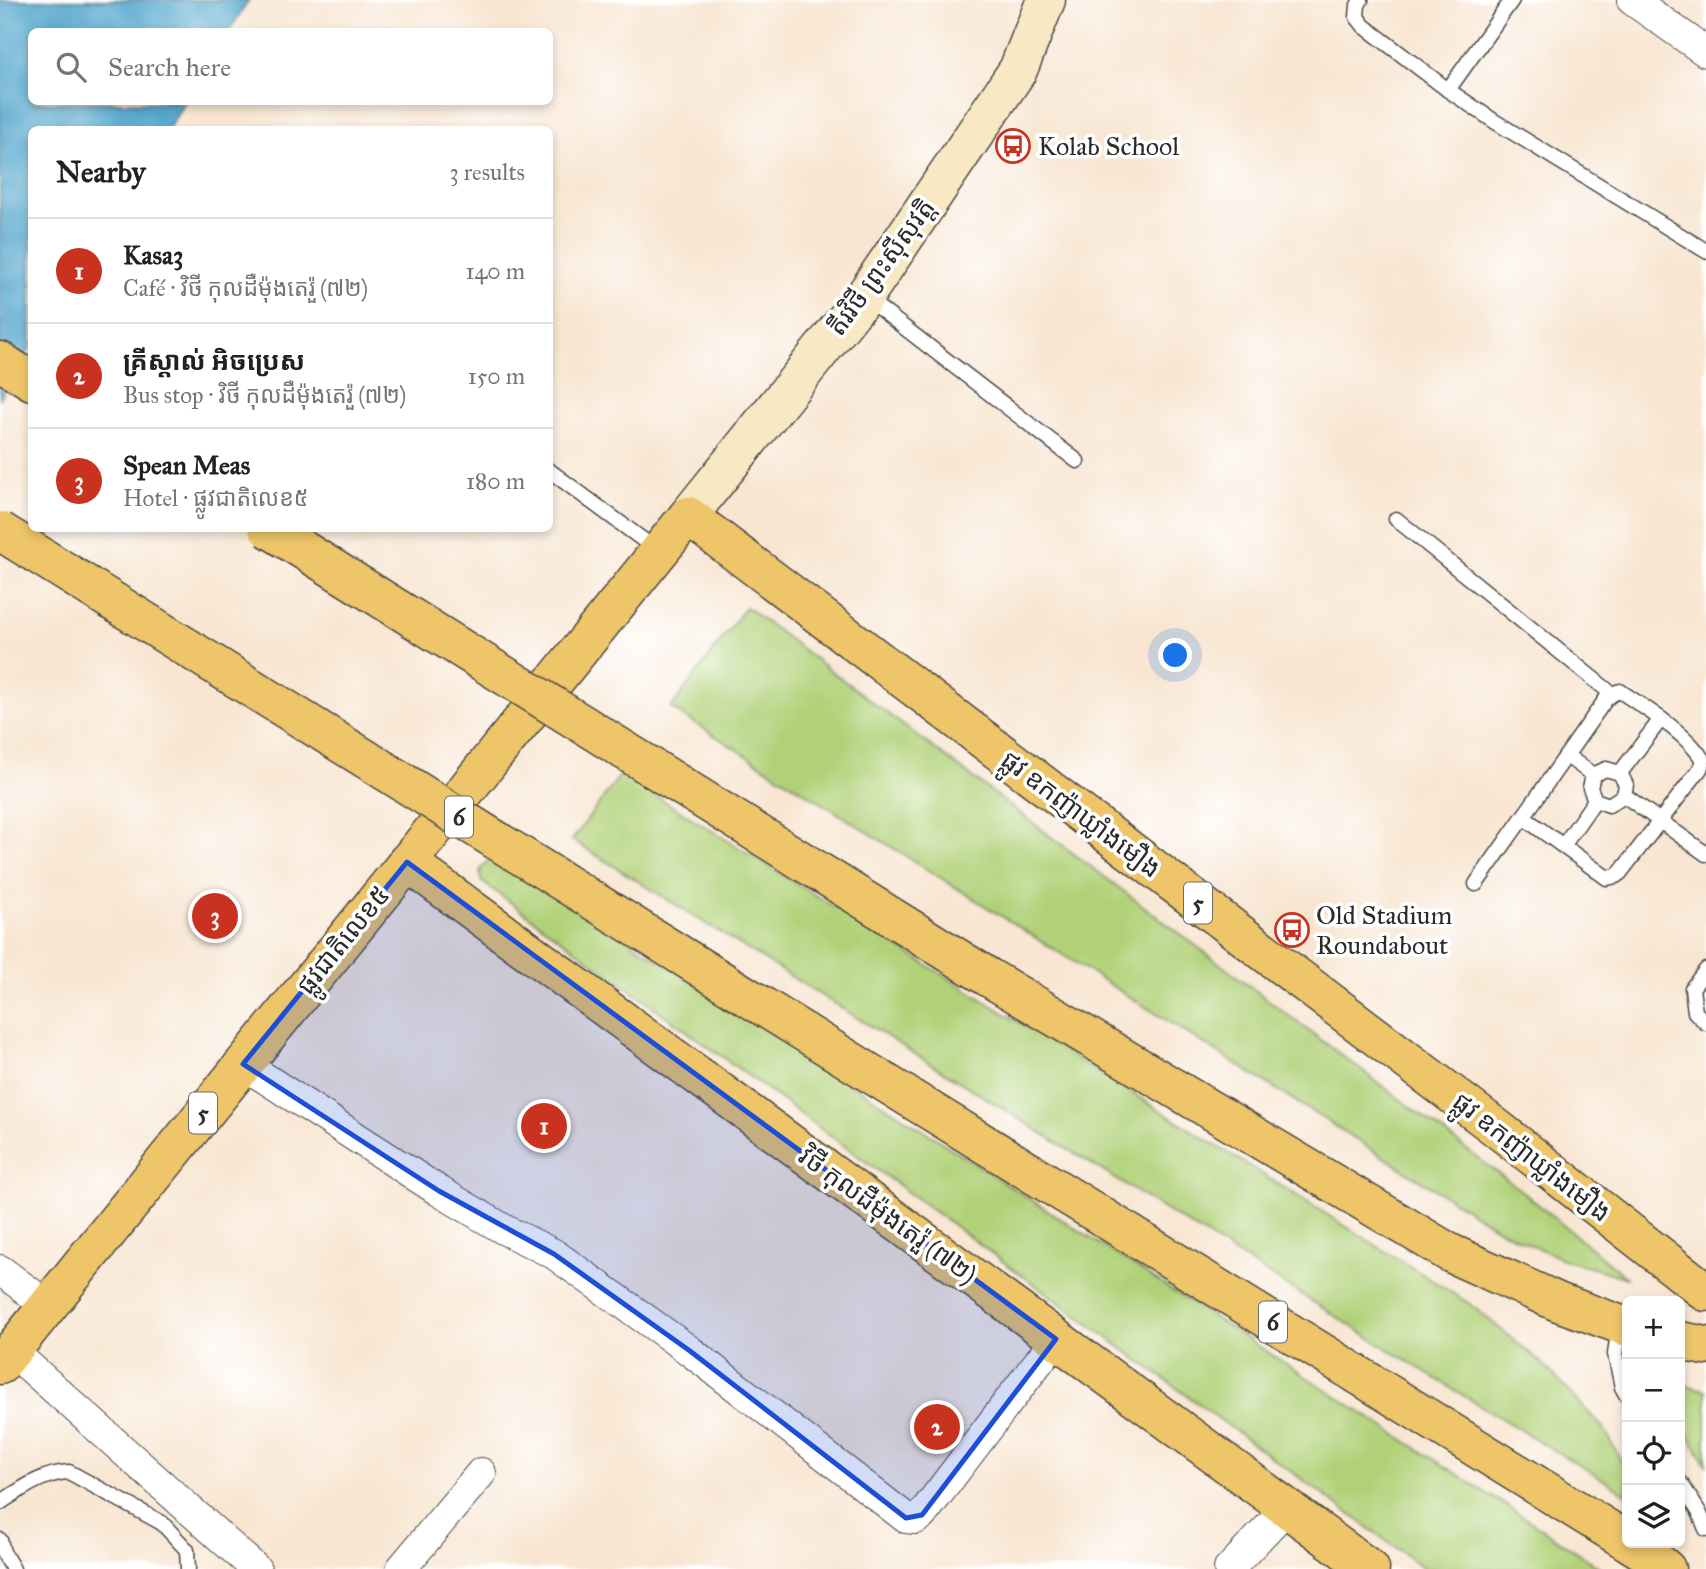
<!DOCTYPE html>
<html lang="en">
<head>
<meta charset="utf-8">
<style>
  :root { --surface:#fff; --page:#f2f2f2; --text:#202124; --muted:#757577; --line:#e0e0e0; --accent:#c8321e }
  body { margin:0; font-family:"IM FELL Great Primer","Noto Sans Khmer",serif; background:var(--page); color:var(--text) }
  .controls { position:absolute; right:21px; bottom:21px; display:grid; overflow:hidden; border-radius:10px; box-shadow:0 4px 10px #0003 }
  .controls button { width:63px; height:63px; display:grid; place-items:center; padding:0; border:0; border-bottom:2px solid var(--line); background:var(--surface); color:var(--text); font:35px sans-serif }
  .you { position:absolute; left:1176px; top:656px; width:24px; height:24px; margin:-18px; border:5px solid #fff; border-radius:50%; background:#1a73e8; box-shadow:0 0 0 10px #1a73e833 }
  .badge { display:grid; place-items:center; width:46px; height:46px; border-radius:50%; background:var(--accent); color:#fff; font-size:23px; font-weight:700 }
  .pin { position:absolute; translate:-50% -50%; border:4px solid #fff; box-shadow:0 2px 7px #0006 }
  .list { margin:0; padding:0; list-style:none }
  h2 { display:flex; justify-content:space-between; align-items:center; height:91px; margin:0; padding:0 28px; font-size:30px }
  h2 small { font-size:23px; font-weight:400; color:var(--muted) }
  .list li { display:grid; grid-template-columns:46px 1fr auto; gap:21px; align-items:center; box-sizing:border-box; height:105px; padding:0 28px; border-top:2px solid var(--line) }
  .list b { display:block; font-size:26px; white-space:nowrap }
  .list p { margin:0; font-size:23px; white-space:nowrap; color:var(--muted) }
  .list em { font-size:23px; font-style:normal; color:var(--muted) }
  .icon { flex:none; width:38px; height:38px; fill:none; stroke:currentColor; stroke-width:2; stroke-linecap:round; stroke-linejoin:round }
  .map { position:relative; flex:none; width:1706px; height:1569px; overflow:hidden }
  .search { position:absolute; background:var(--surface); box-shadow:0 4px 10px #0003; left:28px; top:28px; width:525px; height:77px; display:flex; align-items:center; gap:18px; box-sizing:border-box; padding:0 24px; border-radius:10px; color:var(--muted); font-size:26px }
  .panel { position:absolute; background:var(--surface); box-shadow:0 4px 10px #0003; left:28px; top:126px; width:525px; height:406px; border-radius:10px }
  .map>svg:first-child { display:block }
  .green { fill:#b1d178; stroke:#6e7e52; stroke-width:2 }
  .water { fill:#4fa4cb; stroke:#3d687b; stroke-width:2 }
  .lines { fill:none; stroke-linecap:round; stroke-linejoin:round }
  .lane-casing { stroke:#4a4744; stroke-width:17 }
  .street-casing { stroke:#4a4744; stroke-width:32 }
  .secondary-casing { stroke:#4a4744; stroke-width:41 }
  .highway-casing { stroke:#4a4744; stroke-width:41 }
  .lane { stroke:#fff; stroke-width:14 }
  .street { stroke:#fff; stroke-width:30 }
  .secondary { stroke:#f8e8c3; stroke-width:38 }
  .highway { stroke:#eec569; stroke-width:38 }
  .highway-bridge-casing { stroke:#4a4744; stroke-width:41; stroke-linecap:butt }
  .highway-bridge { stroke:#eec569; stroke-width:38 }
  .marked { fill:#1d4ed8; fill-opacity:0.2; stroke:#1d4ed8; stroke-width:5; stroke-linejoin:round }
  .labels { text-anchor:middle; stroke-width:7; stroke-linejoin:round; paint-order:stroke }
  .shield { fill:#fff; stroke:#6b6b6b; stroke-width:2 }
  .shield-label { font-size:24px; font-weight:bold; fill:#2b2b2b }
  .poi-label { font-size:26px; fill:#2b2b2b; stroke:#fff; text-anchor:start }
  .street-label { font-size:26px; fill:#2b2b2b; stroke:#fff }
</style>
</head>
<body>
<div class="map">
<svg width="1706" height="1569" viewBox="0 0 1706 1569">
  <rect width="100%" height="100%" fill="#fff"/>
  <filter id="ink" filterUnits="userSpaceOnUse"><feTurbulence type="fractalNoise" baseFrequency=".0143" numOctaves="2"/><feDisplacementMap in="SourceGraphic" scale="14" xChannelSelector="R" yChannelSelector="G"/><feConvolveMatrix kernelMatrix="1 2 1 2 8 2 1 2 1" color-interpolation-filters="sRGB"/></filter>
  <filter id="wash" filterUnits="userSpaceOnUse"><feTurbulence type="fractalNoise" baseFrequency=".00686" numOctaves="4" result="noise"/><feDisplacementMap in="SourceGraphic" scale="28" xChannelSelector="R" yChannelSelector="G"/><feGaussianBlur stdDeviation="1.57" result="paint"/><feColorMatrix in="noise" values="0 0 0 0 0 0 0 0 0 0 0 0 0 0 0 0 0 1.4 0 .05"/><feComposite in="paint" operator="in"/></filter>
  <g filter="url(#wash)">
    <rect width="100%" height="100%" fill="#f8e6d2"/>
    <g class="green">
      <polygon points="746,607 1523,1192 1627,1278 1562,1259 1498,1229 671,708"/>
      <polygon points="621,774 1470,1304 1543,1364 1605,1430 1627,1472 1627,1494 1446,1385 572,840"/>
      <polygon points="493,853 1536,1525 1602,1569 1425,1569 481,881 480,871"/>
      <polygon points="1680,1384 1706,1390 1706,1464 1680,1420"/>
    </g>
    <polygon class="water" points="0,0 249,0 229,31 32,32 32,102 185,102 168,129 32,130 31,347 0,398"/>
  </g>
  <g filter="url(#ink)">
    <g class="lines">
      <g class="lane-casing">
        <g id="lane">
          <polyline points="1361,0 1358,5 1357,17 1364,26 1448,90 1494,121 1706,251"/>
          <polyline points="1448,90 1512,0"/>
          <polyline points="866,298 1077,461"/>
          <polyline points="550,471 658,551"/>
          <polyline points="1396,519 1612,694"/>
          <polyline points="1567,756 1593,775"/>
          <polygon points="1606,769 1620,773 1626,785 1624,795 1609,805 1595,800 1590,788 1593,775"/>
          <polyline points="1620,773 1661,719"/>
          <polyline points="1624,795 1706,854"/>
          <polyline points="1563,846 1595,800"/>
          <path d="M 1476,884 L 1606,699 L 1612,694 L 1620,691 C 1646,709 1687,733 1703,760 L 1700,769 L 1620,873 L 1616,876 L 1607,878 L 1523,817"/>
          <polyline points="1706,970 1692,988 1695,1012 1706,1023"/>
          <polyline points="1619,1326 1615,1354 1622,1387 1627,1396"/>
          <polyline points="1680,1482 1699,1512 1706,1529"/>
          <path d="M 0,1503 C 21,1489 43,1473 69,1472 L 162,1523 L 187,1550 L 188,1569"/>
          <polyline points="0,1540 3,1552 13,1569"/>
        </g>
      </g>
      <g class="street-casing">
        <g id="street">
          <polyline points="1632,0 1706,52"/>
          <polyline points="243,1064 439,1191 505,1230 554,1254 690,1351 906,1518 916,1519 922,1515 1056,1339"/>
          <polyline points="0,1270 48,1306"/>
          <polyline points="12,1351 256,1569"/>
          <polyline points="401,1569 481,1473"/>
          <polyline points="1229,1569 1287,1508"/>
        </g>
      </g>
      <g class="secondary-casing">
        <polyline id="secondary" points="688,516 864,297 1018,70 1046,0"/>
      </g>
      <g class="highway-casing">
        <g id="highway">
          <polyline points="0,361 32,381"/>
          <polyline points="407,862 1370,1569"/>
          <polyline points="988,977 1450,1253 1558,1302 1627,1327"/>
          <polyline points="918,1103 1627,1541"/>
          <polyline points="1680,1341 1706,1346"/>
          <polyline points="0,1365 688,516 1494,1126 1706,1292"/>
          <polyline points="1630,1543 1646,1553 1666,1569"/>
        </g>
      </g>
      <use href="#lane" class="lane"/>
      <use href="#street" class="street"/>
      <use href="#secondary" class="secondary"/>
      <use href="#highway" class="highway"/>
      <g class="highway-bridge-casing">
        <g id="highway-bridge">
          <polyline points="268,528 988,977"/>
          <polyline points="0,531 918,1103"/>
        </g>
      </g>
      <use href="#highway-bridge" class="highway-bridge"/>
    </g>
  </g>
  <path class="marked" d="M 407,862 L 1056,1339 L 922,1515 L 906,1518 L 690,1351 L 554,1254 L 439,1191 L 243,1064 Z"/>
  <defs>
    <g id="bus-ring" transform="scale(1.75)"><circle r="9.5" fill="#fff" stroke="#c8321e" stroke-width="1.5"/><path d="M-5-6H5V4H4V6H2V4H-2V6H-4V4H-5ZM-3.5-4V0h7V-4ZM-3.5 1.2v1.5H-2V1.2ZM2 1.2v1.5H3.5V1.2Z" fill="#c8321e"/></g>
  </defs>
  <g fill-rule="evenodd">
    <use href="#bus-ring" x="1013" y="146"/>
    <use href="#bus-ring" x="1292" y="930"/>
  </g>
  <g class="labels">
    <g class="shield">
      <rect x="445" y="796.5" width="28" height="41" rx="5"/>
      <rect x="1184" y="882.5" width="28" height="41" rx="5"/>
      <rect x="189" y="1092.5" width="28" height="41" rx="5"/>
      <rect x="1259" y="1301.5" width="28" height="41" rx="5"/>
    </g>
    <g class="shield-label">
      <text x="459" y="825">6</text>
      <text x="1198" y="911">5</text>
      <text x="203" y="1121">5</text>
      <text x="1273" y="1330">6</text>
    </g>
    <g class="poi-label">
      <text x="1038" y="155">Kolab School</text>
      <text x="1316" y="924">Old Stadium<tspan x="1316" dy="30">Roundabout</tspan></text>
    </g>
    <g class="street-label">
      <text transform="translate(881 267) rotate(-54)" y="9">តីរវិថី ព្រះស៊ីសុវត្តិ</text>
      <text transform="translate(1081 814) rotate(37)" y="9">ផ្លូវ ឧកញ៉ាឃ្លាំងមឿង</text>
      <text transform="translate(343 940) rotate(-51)" y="9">ផ្លូវជាតិលេខ៥</text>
      <text transform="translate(1532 1157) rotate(38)" y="9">ផ្លូវ ឧកញ៉ាឃ្លាំងមឿង</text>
      <text transform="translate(888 1215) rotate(36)" y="9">វិថី កុលដឺម៉ុងតេរ៉ួ (៧២)</text>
    </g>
  </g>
</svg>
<div class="controls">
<button>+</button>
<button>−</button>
<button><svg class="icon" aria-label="locate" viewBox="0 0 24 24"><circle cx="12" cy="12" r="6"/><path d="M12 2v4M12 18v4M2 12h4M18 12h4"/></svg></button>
<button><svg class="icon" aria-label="layers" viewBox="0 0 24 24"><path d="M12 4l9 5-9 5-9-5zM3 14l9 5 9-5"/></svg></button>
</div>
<div class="you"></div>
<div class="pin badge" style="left:544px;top:1126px">1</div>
<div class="pin badge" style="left:937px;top:1427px">2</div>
<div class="pin badge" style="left:215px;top:916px">3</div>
<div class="search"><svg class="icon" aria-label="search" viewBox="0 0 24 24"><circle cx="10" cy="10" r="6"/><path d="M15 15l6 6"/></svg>Search here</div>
<section class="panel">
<h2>Nearby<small>3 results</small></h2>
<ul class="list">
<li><span class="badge">1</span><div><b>Kasa3</b><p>Café · វិថី កុលដឺម៉ុងតេរ៉ួ (៧២)</p></div><em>140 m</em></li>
<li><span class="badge">2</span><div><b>គ្រីស្តាល់ អិចប្រេស</b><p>Bus stop · វិថី កុលដឺម៉ុងតេរ៉ួ (៧២)</p></div><em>150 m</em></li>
<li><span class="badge">3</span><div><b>Spean Meas</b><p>Hotel · ផ្លូវជាតិលេខ៥</p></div><em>180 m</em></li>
</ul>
</section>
</div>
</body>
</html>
